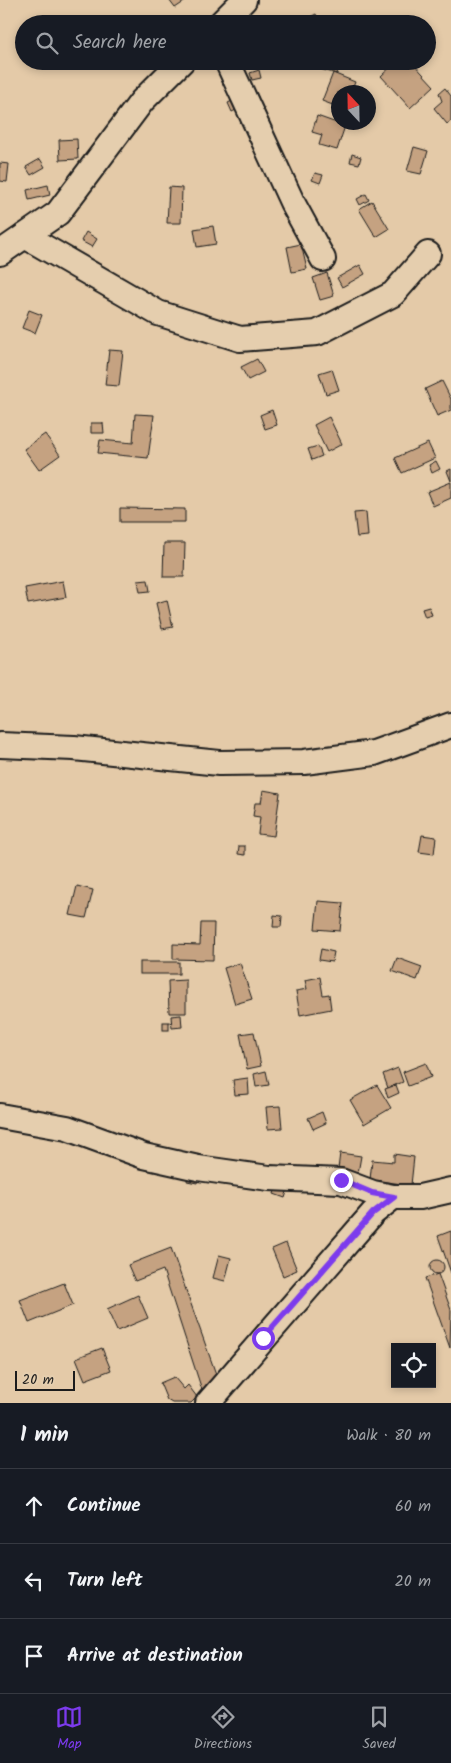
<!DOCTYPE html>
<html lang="en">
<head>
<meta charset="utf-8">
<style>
  :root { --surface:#171b24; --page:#242831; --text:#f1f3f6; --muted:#9ea1a6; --line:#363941; --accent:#7c3aed }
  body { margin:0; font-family:Kalam,sans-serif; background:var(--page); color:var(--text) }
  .controls { position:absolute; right:15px; bottom:15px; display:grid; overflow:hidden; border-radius:0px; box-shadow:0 2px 8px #0003 }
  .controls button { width:45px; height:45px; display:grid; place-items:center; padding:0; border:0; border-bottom:1px solid var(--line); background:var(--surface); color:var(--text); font:25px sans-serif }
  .compass { position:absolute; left:331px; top:85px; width:45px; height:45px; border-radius:50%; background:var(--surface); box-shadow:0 2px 8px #0003; rotate:338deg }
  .scale { position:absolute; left:15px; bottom:12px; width:60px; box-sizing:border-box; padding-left:5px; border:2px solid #1c1c1c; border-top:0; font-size:14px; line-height:18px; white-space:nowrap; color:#1c1c1c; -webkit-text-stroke:4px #e5ceae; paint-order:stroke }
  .stop { position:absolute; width:15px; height:15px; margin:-11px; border:4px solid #7c3aed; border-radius:50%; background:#fff }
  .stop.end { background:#7c3aed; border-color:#fff; box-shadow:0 1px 5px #0008 }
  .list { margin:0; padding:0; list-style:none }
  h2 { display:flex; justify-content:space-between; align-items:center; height:65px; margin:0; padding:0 20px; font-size:21px }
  h2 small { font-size:16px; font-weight:400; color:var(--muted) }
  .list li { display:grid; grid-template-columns:32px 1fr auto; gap:15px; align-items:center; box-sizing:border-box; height:75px; padding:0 20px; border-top:1px solid var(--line) }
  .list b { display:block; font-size:19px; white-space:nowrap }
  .list em { font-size:16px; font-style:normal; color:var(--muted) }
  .icon { flex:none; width:28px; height:28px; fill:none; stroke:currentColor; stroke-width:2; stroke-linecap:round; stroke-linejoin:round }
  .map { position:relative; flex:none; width:451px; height:1403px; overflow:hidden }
  .search { position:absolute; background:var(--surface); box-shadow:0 2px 8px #0003; left:15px; right:15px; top:15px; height:55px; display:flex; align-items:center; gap:12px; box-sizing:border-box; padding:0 18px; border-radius:28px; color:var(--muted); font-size:19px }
  .sheet { height:290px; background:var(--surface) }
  nav { display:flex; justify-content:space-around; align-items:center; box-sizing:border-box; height:70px; border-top:1px solid var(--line); background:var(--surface); font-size:14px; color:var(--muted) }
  nav a { display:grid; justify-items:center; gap:2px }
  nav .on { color:var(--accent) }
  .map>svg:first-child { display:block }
  .building { fill:#c5a281; stroke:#1c1c1c }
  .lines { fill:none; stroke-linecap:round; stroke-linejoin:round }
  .street-casing { stroke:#1c1c1c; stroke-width:28 }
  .street { stroke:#e5ceae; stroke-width:24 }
  .route { stroke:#7c3aed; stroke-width:6 }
</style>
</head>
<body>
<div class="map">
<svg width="451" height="1403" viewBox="0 0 451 1403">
  <rect width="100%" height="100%" fill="#e4caa8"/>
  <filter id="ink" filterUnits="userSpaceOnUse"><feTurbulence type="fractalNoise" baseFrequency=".02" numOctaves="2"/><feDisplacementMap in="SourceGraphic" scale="10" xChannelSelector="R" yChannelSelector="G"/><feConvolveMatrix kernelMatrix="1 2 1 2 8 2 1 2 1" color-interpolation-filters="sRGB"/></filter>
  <g filter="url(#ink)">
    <g class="building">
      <polygon points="169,0 187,0 175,8"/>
      <polygon points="316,14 321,24 303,24 302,21"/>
      <polygon points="322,61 339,64 337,74 320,69"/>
      <polygon points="397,61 411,61 434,86 410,108 381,76"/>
      <polygon points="259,70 261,78 252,80 250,73"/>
      <polygon points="333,73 355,82 351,92 338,92 338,107 322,101"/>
      <polygon points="445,88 451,96 451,121 447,124 434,108 442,101 439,93"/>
      <polygon points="236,99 240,108 232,112 228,103"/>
      <polygon points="317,116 345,126 337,150 319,145 322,135 312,132"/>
      <polygon points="77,139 78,159 60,160 59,140"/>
      <polygon points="414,147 428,151 421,174 407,171"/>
      <polygon points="352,154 361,157 359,164 350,162"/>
      <polygon points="40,159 45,167 31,175 26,167"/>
      <polygon points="0,163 9,164 7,182 0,181"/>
      <polygon points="315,173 323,175 320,183 312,180"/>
      <polygon points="48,185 50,195 29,200 27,190"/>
      <polygon points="169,187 182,188 181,223 167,223"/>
      <polygon points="366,194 369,200 360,205 357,199"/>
      <polygon points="372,201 389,229 376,237 359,209"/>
      <polygon points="213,226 216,244 197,247 194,229"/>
      <polygon points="86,232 97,239 92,247 81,241"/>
      <polygon points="301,244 307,269 292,272 287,247"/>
      <polygon points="360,265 365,274 342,287 337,278"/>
      <polygon points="327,273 334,296 320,300 313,278"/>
      <polygon points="29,310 42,315 35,333 22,328"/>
      <polygon points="109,350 123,351 119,386 105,385"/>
      <polygon points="257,359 264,372 248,380 241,367"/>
      <polygon points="332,369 339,390 326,394 319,373"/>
      <polygon points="442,381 451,399 451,410 437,416 425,389"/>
      <polygon points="272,410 277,425 265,429 260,415"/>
      <polygon points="135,414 154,415 148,458 98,453 100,440 133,443"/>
      <polygon points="329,417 342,444 327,452 314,425"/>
      <polygon points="91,423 103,423 104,433 91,433"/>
      <polygon points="45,434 60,455 39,470 24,449"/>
      <polygon points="428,443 435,458 402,473 395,458"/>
      <polygon points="318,446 322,456 312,460 308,449"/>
      <polygon points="436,461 440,469 432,473 429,465"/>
      <polygon points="451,469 451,481 447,471"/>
      <polygon points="451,482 451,498 433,506 427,492"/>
      <polygon points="120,508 185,509 185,522 120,522"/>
      <polygon points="366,512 368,536 357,537 354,513"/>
      <polygon points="164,543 185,543 184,577 163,577"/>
      <polygon points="148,580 150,591 140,592 138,581"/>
      <polygon points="63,581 66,597 28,604 25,588"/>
      <polygon points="167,600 173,627 162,629 156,603"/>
      <polygon points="429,607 432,615 425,617 422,609"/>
      <polygon points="263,790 280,793 274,836 258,834 260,817 253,816 255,803 261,803"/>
      <polygon points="422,835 436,837 434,854 419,852"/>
      <polygon points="239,846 245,846 245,855 238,854"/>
      <polygon points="77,886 93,890 86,918 70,915"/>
      <polygon points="318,901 343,903 340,931 315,929"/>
      <polygon points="274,915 282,916 281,927 273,927"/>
      <polygon points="201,923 214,923 213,960 173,959 173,944 200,945"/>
      <polygon points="321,949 334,952 332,962 319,960"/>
      <polygon points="397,958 422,967 417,980 392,971"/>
      <rect x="140" y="962" width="39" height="12"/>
      <polygon points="240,963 252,999 235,1004 224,968"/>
      <polygon points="320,977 323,995 329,994 331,1009 300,1015 296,991 307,989 305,980"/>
      <polygon points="186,980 186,1013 169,1013 168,981"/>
      <polygon points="181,1015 182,1027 172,1028 171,1016"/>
      <rect x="163" y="1022" width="6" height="8"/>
      <polygon points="254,1032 261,1066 247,1069 240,1034"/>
      <polygon points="426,1063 431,1077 408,1086 403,1072"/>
      <polygon points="398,1068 403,1082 388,1088 383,1074"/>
      <polygon points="266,1071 269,1085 256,1087 254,1074"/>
      <polygon points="248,1078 249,1094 235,1095 233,1080"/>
      <polygon points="377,1085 391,1108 364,1124 350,1100"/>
      <polygon points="396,1085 399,1093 388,1098 385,1089"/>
      <polygon points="280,1106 282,1128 268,1129 266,1107"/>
      <polygon points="322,1112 326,1123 313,1129 308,1118"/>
      <polygon points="340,1153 361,1156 358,1173 338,1169"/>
      <polygon points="394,1154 414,1157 411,1185 370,1180 372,1160 394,1162"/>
      <polygon points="189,1171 200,1174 197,1183 187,1181"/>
      <polygon points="278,1182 289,1186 285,1198 274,1194"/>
      <polygon points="451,1231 451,1273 438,1236"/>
      <polygon points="286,1243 297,1270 283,1276 272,1249"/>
      <polygon points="171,1248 217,1377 202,1390 163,1270 135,1281 128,1265"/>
      <polygon points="219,1255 231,1258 225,1281 213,1278"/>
      <circle cx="437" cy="1267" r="7"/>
      <polygon points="438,1274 451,1310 450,1348 425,1278"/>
      <polygon points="64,1283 73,1305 29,1323 20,1300"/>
      <polygon points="138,1295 148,1318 117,1331 107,1309"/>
      <polygon points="102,1348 111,1370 85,1380 76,1358"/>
      <polygon points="174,1377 184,1389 188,1385 197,1397 191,1403 172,1403 167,1400 160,1383"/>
    </g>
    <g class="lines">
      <g class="street-casing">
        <g id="street">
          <polyline points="220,24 244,0"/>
          <polyline points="227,61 292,202 323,259"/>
          <polyline points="25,236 158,313 240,339 317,333 393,294 428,254"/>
          <polyline points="0,253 58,213 142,101 182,61"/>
          <polyline points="0,745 74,748 219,763 304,762 374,753 451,725"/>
          <polyline points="0,1116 67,1128 144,1156 198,1168 269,1178 341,1181 373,1193 393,1197 420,1197 451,1190"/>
          <polyline points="208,1403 373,1213 393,1197"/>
        </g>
      </g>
      <use href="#street" class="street"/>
    </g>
  </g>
  <g class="lines" filter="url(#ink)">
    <polyline class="route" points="263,1338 373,1213 394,1197 372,1193 341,1180"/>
  </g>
</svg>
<div class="controls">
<button><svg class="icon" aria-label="locate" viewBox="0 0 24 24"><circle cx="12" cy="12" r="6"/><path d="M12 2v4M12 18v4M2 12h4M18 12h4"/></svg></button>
</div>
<svg class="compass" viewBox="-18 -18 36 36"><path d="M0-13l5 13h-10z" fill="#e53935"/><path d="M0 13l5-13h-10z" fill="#9ea1a6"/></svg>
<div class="scale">20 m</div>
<div class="stop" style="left:263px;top:1338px"></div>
<div class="stop end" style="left:341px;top:1180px"></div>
<div class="search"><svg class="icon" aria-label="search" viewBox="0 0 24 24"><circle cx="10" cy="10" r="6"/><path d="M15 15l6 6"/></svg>Search here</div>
</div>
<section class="sheet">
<h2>1 min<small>Walk · 80 m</small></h2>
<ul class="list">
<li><svg class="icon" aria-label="ahead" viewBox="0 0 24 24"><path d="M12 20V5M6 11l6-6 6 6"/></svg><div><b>Continue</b></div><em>60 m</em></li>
<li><svg class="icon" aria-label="left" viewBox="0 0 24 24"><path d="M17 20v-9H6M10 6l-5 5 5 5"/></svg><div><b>Turn left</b></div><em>20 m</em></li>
<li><svg class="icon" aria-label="arrive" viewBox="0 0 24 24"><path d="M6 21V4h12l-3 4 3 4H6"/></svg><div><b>Arrive at destination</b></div></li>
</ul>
</section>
<nav>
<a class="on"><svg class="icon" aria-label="map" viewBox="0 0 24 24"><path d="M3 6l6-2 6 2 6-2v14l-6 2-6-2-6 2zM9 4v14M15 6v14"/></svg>Map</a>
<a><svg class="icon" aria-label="directions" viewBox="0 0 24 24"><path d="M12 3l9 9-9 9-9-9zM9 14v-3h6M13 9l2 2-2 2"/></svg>Directions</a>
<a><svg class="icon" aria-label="saved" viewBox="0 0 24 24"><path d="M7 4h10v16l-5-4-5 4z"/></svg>Saved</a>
</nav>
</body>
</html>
